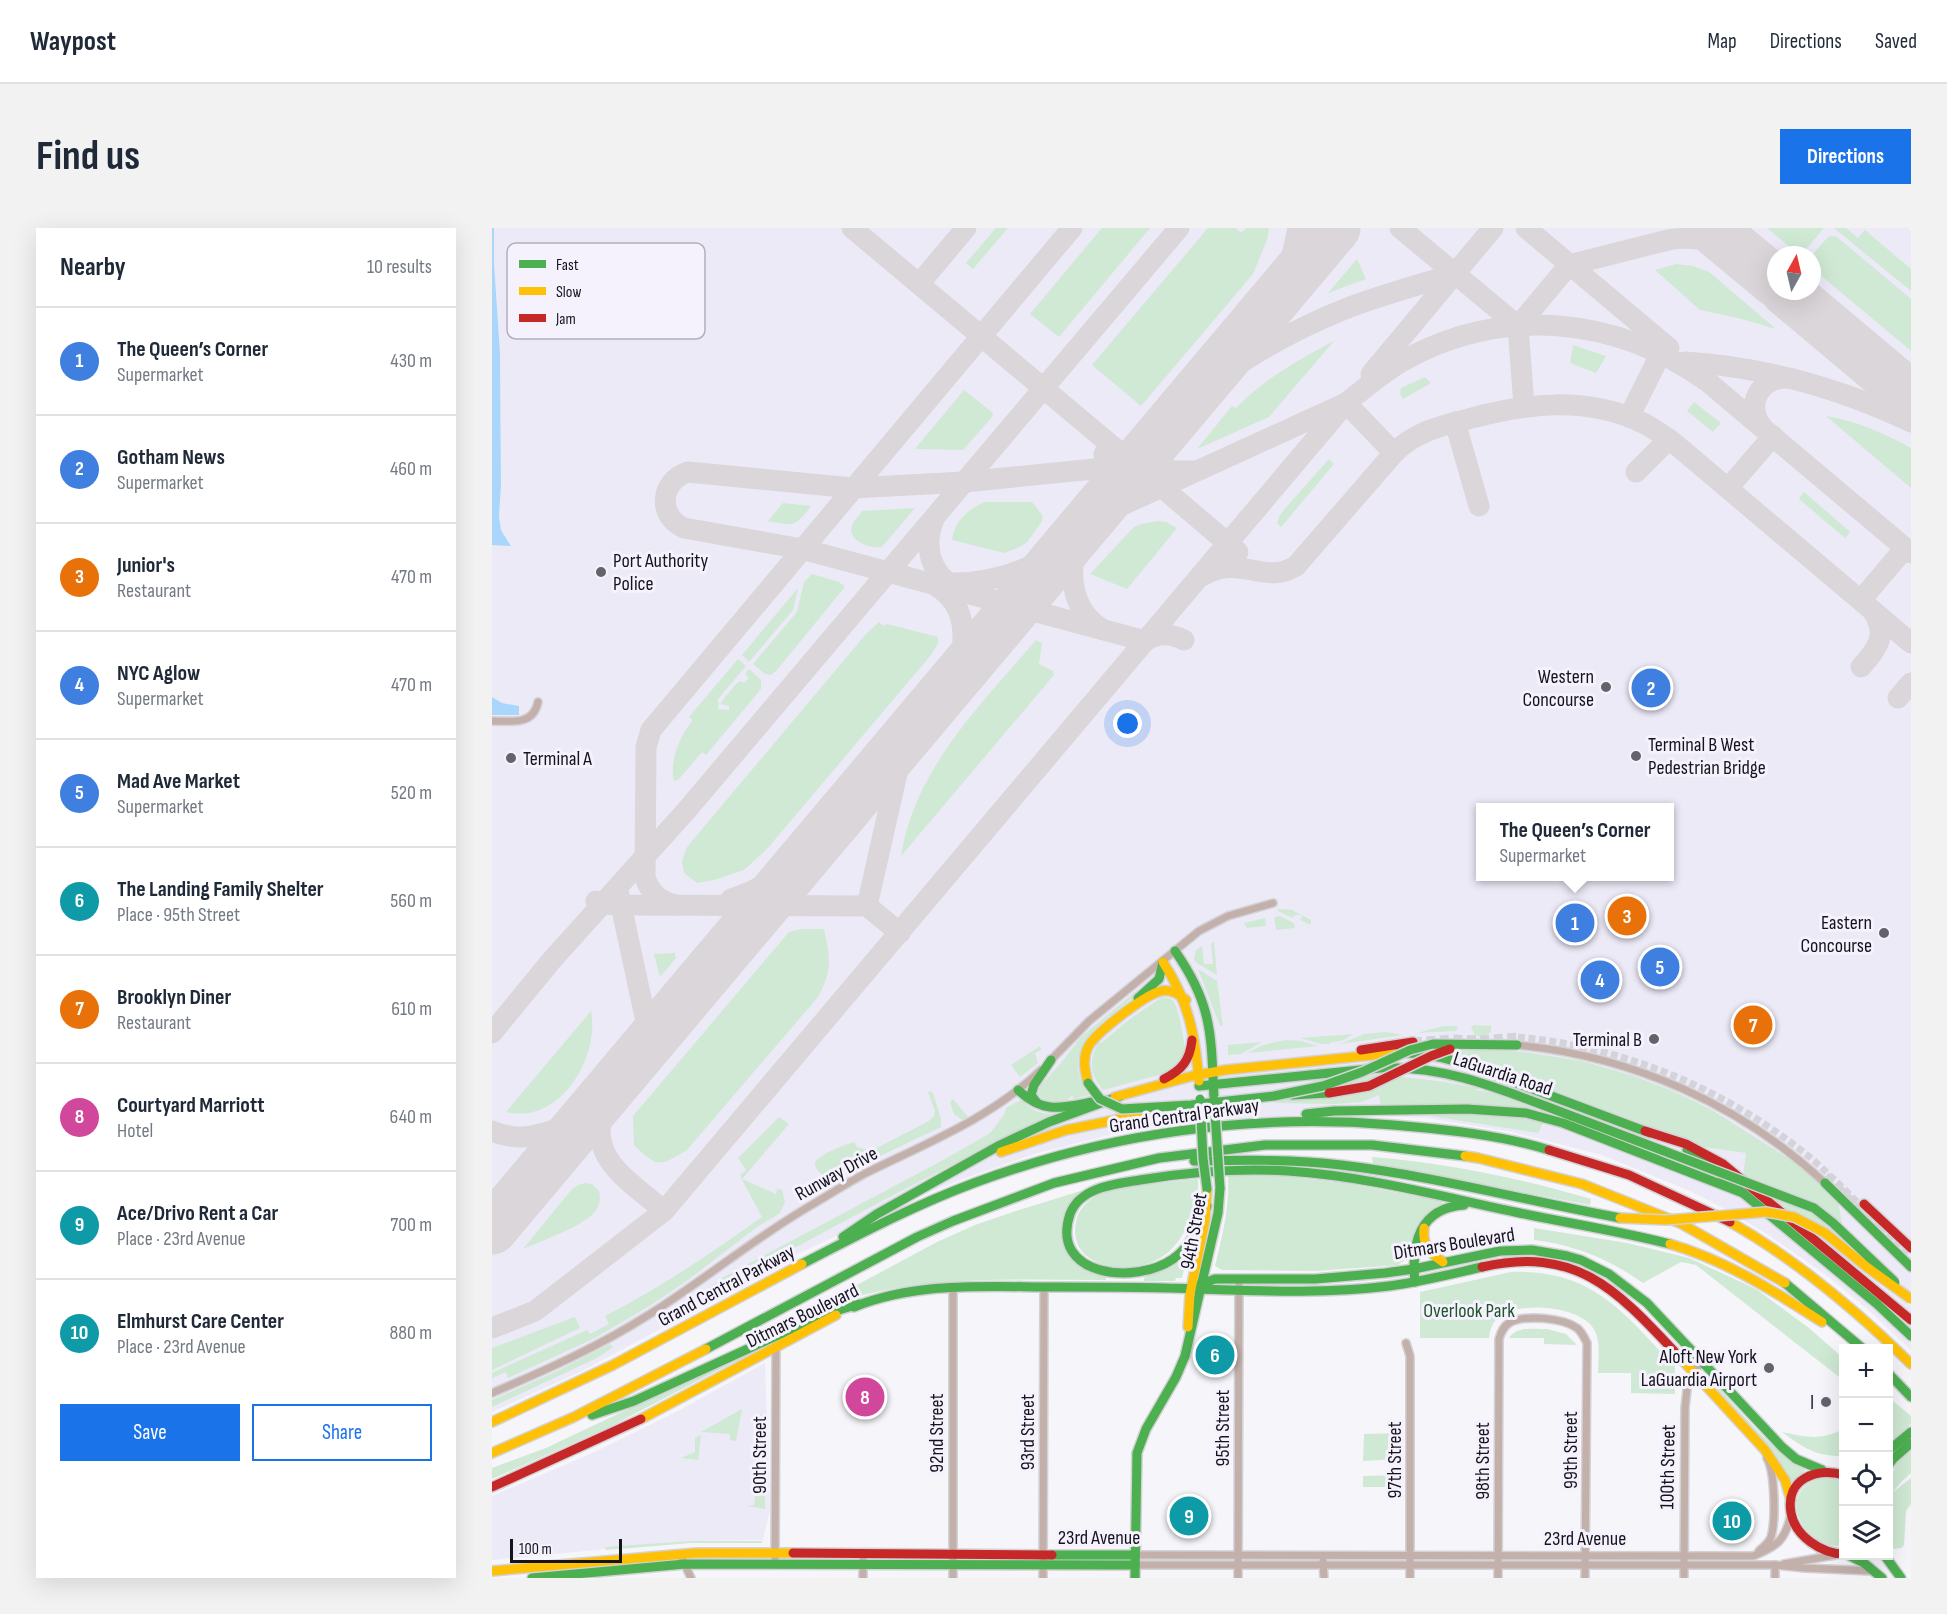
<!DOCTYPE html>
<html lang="en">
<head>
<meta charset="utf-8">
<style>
  :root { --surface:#fff; --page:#f2f2f3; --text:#1f2937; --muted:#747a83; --line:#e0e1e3; --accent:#1a73e8 }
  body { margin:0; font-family:"Sofia Sans Condensed",sans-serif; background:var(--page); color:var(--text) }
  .controls { position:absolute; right:18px; bottom:18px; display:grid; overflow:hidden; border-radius:0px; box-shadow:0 6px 24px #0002 }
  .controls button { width:54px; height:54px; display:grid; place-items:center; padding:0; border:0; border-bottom:2px solid var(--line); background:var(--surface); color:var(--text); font:30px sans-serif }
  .compass { position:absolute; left:1275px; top:18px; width:54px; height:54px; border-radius:50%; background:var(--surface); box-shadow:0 6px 24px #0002; rotate:8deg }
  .scale { position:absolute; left:18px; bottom:15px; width:112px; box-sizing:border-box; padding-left:6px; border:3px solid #15131c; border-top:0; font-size:16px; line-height:21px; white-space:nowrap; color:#15131c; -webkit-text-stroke:4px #f5f2fd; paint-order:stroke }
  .you { position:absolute; left:636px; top:496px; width:21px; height:21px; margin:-15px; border:4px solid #fff; border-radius:50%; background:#1a73e8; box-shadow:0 0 0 9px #1a73e833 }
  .badge { display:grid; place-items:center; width:39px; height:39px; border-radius:50%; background:var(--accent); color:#fff; font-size:20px; font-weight:700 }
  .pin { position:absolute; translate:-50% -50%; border:3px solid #fff; box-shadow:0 2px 6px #0006 }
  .popup { position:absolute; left:984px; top:575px; width:198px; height:78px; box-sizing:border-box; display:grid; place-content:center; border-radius:0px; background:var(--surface); filter:drop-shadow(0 2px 4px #0005); font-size:20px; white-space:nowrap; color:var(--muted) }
  .popup b { font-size:22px; color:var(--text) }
  .popup::after { content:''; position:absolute; left:50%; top:100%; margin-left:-12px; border:12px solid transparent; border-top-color:var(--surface) }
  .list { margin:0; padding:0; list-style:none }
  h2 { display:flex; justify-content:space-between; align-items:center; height:78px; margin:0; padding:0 24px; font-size:26px }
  h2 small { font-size:20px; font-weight:400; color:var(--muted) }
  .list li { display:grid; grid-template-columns:39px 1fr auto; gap:18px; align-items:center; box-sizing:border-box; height:108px; padding:0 24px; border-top:2px solid var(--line) }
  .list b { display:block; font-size:22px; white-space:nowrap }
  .list p { margin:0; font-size:20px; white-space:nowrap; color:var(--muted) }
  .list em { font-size:20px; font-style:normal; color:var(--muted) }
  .actions { display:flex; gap:12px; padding:18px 24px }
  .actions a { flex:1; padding:14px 0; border:2px solid var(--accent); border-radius:0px; text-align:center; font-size:21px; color:var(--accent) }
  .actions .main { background:var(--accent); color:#fff }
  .icon { flex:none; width:33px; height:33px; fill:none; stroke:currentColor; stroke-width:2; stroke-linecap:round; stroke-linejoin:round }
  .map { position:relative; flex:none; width:1419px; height:1350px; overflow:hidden; border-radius:0px }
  header { display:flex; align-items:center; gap:36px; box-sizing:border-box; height:84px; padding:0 30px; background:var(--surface); border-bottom:2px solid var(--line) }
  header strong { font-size:28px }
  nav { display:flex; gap:33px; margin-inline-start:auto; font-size:21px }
  .intro { display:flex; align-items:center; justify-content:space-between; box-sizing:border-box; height:144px; padding:0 36px }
  h1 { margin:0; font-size:42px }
  .button { padding:15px 27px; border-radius:0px; background:var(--accent); color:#fff; font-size:21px; font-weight:700 }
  main { display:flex; gap:36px; padding:0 36px }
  aside { flex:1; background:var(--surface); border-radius:0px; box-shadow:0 6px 24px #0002 }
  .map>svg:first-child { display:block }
  .built { fill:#eceaf7; fill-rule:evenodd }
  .green { fill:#cfe9d4 }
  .water { fill:#aad6fb }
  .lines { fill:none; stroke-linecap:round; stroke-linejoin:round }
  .taxiway { stroke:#dad6d9; stroke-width:21 }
  .runway { stroke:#dad6d9; stroke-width:51 }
  .street-tunnel { stroke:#d4d3d9; stroke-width:7; stroke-dasharray:7 3.5; stroke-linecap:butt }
  .secondary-tunnel { stroke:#d4d3d9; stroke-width:9; stroke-dasharray:9 4.5; stroke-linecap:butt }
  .street-casing { stroke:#d3d2d6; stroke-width:10 }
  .fast-casing { stroke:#d3d2d6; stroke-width:12 }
  .slow-casing { stroke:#d3d2d6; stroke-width:12 }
  .jam-casing { stroke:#d3d2d6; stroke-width:12 }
  .street { stroke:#c3b0ab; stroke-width:7 }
  .fast { stroke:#4caf50; stroke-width:9 }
  .slow { stroke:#ffc107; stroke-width:9 }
  .jam { stroke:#c62828; stroke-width:9 }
  .fast-bridge-casing { stroke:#d3d2d6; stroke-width:12; stroke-linecap:butt }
  .slow-bridge-casing { stroke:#d3d2d6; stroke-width:12; stroke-linecap:butt }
  .jam-bridge-casing { stroke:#d3d2d6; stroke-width:12; stroke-linecap:butt }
  .fast-bridge { stroke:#4caf50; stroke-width:9 }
  .slow-bridge { stroke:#ffc107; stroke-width:9 }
  .jam-bridge { stroke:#c62828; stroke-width:9 }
  .poi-dot { fill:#64626a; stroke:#f5f2fd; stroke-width:2 }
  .labels { text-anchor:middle; stroke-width:6; stroke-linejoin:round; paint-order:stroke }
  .poi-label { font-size:20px; fill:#15131c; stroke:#f5f2fd; text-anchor:end }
  .street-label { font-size:20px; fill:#15131c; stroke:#f5f2fd }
  .park-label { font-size:20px; fill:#1e552a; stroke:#f5f2fd }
  .key { fill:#f5f2fd; stroke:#b2afba; stroke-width:1.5 }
  .key-label { font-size:16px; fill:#15131c }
</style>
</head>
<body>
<header>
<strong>Waypost</strong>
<nav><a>Map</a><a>Directions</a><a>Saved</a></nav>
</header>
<div class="intro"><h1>Find us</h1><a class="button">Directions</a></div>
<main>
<aside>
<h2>Nearby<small>10 results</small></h2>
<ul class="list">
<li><span class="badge" style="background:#3f7fe0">1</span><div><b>The Queen’s Corner</b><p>Supermarket</p></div><em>430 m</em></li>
<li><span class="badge" style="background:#3f7fe0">2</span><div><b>Gotham News</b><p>Supermarket</p></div><em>460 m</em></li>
<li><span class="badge" style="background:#e8710a">3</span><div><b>Junior's</b><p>Restaurant</p></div><em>470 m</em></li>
<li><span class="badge" style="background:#3f7fe0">4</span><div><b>NYC Aglow</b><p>Supermarket</p></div><em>470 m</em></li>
<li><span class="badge" style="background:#3f7fe0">5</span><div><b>Mad Ave Market</b><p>Supermarket</p></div><em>520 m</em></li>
<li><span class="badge" style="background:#0f9aa8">6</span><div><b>The Landing Family Shelter</b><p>Place · 95th Street</p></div><em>560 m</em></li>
<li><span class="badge" style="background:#e8710a">7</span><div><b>Brooklyn Diner</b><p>Restaurant</p></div><em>610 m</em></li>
<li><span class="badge" style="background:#d1479c">8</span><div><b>Courtyard Marriott</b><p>Hotel</p></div><em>640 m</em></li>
<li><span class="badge" style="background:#0f9aa8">9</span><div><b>Ace/Drivo Rent a Car</b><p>Place · 23rd Avenue</p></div><em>700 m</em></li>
<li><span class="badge" style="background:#0f9aa8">10</span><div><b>Elmhurst Care Center</b><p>Place · 23rd Avenue</p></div><em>880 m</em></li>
</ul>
<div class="actions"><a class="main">Save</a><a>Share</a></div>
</aside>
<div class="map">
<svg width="1419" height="1350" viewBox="0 0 1419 1350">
  <rect width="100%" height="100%" fill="#f6f5fa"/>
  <g class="built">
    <path d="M 2,0 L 1417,0 L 1419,3 L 1419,1122 L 1373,1079 L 1334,1047 L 1278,1008 L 1233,981 L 1198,963 L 1110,927 L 1020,904 L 935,890 L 829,886 L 770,889 L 697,892 L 637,902 L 542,926 L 479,948 L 442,962 L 276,1040 L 189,1090 L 90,1143 L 0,1184 L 0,487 L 27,487 L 27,478 L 10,475 L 0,469 L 0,317 L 19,317 L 9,302 L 7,288 L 9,258 L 8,125 L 2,35 ZM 1284,27 L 1320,27 L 1320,63 L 1284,63 ZM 988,580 L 1178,580 L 1178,648 L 988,648 Z"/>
    <polygon points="273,1135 278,1282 271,1312 198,1313 0,1332 0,1268 105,1223 186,1183"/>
  </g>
  <g class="green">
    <polygon points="504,0 516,0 481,41 474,35"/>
    <polygon points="610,0 658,0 567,109 538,86"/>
    <polygon points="716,0 743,0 750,5 754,0 777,0 775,12 761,46 649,178 600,137"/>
    <polygon points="1275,0 1332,0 1309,27 1307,27"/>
    <polygon points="1342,0 1354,0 1366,10 1373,2 1419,41 1419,63"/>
    <polygon points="1340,8 1345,9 1419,71 1419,123 1320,40 1320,27 1336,9"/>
    <polygon points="865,31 874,51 836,65"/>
    <polygon points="1184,36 1201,38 1217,44 1284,101 1246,90 1208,82 1163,42"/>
    <path d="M 842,113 L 777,189 L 705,221 L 740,178 L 744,180 C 772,151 806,132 842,113 Z"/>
    <polygon points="1081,117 1114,128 1104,145 1078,135"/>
    <polygon points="933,149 939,155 911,171 908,165 909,160"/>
    <polygon points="472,162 501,185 500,189 471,222 423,221"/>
    <polygon points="1202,174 1229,195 1221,204 1195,183"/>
    <path d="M 1334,188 C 1364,193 1392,205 1419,220 L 1419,260 Z"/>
    <polygon points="837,231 842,236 789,299 785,295 787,289 791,283"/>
    <polygon points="1312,264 1358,304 1353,310 1307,271"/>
    <path d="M 493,274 L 540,274 L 551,288 L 550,293 L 536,313 L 530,318 L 512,325 L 460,312 C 461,295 478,279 493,274 Z"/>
    <path d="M 291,275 L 319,278 C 302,300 302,298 276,293 Z"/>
    <path d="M 423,280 L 390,319 C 378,321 352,312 361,295 C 363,291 368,287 370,283 Z"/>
    <polygon points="666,293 674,294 685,300 635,361 598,346 642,299 649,296"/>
    <polygon points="320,346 347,354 352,358 352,360 285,442 279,447 273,446 261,436 305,384 312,354"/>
    <polygon points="306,360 301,382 257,434 250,427"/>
    <polygon points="387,394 392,398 395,396 446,409 446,415 439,427 275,621 252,642 222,652 205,655 192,645 190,633 195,619 374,406"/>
    <path d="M 544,412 L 550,415 L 547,436 L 561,443 L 562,447 L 409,628 C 423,540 488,478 544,412 Z"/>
    <path d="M 246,431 L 254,438 L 225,472 L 227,474 L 226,481 L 237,482 L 237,478 L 229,476 L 229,474 L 245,455 L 249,453 L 252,455 L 257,450 L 253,446 L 257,441 L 269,452 L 269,461 L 214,527 L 210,524 L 186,552 L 182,553 C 177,532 188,508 201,492 L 197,489 Z"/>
    <polygon points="786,681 800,682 819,692 819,696 816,696 807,691 810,690 809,687 803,687 801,690 786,683"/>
    <polygon points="788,688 802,695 803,700 784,702 782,689"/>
    <polygon points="773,690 774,698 755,700 752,695"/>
    <path d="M 309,701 L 332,701 C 338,731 341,741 326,769 L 195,922 C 167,939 166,940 142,917 L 141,888 L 297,704 Z"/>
    <polygon points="722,714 725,747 705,735 702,732 704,722 710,718 712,736 721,736 719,716"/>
    <polygon points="183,725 184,730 168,749 162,726"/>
    <polygon points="706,741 725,753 731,798 728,798"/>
    <path d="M 643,764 L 647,765 C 613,793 564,818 597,867 L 582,871 L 580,868 L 576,871 L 576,873 C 564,876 554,878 546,866 L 547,859 L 569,835 L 589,809 Z"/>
    <path d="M 670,769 C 674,770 676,769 680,772 C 688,778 692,817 694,829 L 685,842 L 611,862 C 598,847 596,831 607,814 L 609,815 L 638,791 Z"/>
    <path d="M 99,783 C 108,829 68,897 14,884 Z"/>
    <polygon points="982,797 999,798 999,804 991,809 983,807 979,799"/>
    <polygon points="952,798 966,798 964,803 925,805"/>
    <polygon points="893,804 911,807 848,816 872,806"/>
    <path d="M 861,806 C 852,812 849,814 839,814 L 838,816 L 829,816 L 808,810 Z"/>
    <path d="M 795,812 L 809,813 L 826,818 L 756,825 C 768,817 780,814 795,812 Z"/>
    <polygon points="770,814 749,826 736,827 736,817"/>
    <polygon points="548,818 549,822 543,825 546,835 528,849 519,837"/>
    <polygon points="984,821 1033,824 1090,833 1142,848 1181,863 1220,882 1318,944 1345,969 1350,995 1333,1014 1251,947 1254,925 1212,919 1006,842 1006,838 957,825"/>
    <path d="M 885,847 C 919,849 951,853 985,860 L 985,862 L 1000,865 L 1045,880 L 1044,882 L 925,876 L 888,876 L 887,867 L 869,874 L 842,876 L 783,875 L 823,852 Z"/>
    <path d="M 438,863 L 441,865 L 449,891 L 449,899 L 386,929 L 374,931 L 339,950 C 331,949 322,942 323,934 C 329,926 352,917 362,914 L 365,919 L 379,923 L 437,893 L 442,888 L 443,883 L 436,864 Z"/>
    <polygon points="461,871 477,890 470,892 462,886 458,874"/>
    <path d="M 529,872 C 539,881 546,886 560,886 C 429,952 298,1019 172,1095 L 228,1051 L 453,931 L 498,905 L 512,887 L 514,880 Z"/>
    <polygon points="938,886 1007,886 1052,893 1046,905 938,888"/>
    <path d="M 287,889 L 297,896 L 250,951 L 284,966 L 285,961 L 290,962 L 293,975 L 287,986 L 265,999 L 196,1052 L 159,1077 L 103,1110 L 16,1150 L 14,1144 L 0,1150 L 0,1145 L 95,1102 L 98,1106 L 117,1096 L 113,1088 C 170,1059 218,1026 270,989 L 250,952 L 248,947 L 254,942 L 246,930 Z"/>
    <path d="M 880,929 C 955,935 1027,950 1099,971 L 1098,977 L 881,936 Z"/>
    <path d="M 736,948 L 790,948 L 853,955 L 950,973 L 950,977 L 916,1028 L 912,1033 L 906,1037 L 824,1043 L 730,1042 L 723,1038 C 730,1010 738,978 736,948 Z"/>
    <path d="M 706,951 C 707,966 704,981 697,995 C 690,1009 682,1022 668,1030 C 639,1048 575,1041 584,994 C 586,982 595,972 607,967 C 635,955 675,955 706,951 Z"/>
    <path d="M 93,955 L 100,956 L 107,963 C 109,971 108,978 102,985 C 89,999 49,1013 31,1021 L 80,961 L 86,957 Z"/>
    <path d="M 595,961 L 573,1014 L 614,1050 L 614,1052 C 532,1052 447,1047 367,1068 C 338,1076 309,1090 281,1102 L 445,1014 L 483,997 L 524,983 Z"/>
    <path d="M 1042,1000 L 1135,1015 L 1197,1030 L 1264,1061 L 1317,1100 L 1351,1130 L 1351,1152 L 1204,1037 L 1189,1034 L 1151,1055 C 1117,1031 1083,1017 1042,1012 Z"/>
    <polygon points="693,1027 695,1029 690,1050 684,1050 683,1053 652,1053 652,1050"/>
    <path d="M 1019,1044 C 1101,1041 1132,1085 1183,1139 L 1183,1166 L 1139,1165 L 1139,1145 L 1106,1145 C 1106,1132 1109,1115 1103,1103 C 1091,1078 1026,1072 1006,1090 C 1000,1095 998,1102 997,1110 L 928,1110 L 928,1064 Z"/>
    <polygon points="83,1089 88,1100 0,1142 0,1120"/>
    <path d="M 1055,1101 L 1074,1106 L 1085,1117 L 1052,1116 L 1052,1110 L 1017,1110 C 1024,1098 1043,1101 1055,1101 Z"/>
    <polygon points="118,1116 121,1119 105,1130 0,1179 0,1172 63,1144"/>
    <polygon points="250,1127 254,1128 117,1199 0,1251 0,1240 54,1220"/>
    <path d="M 1217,1149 C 1245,1179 1276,1221 1312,1240 L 1313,1243 L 1300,1255 L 1279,1223 L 1213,1152 Z"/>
    <polygon points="1396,1169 1419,1188 1419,1196 1397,1215"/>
    <polygon points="250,1181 244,1213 238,1212 238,1206 209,1204"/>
    <polygon points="269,1186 274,1187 273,1281 254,1278 262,1277 267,1227 263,1226"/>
    <path d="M 1351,1201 L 1351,1228 C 1323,1228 1312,1220 1290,1204 C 1314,1209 1329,1213 1351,1201 Z"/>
    <polygon points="909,1205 909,1231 871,1233 872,1206"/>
    <polygon points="209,1207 206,1232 189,1230 203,1224 203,1210"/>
    <polygon points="1419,1223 1419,1245 1410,1253 1400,1265 1419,1250 1419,1276 1414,1283 1412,1317 1409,1320 1402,1321 1399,1319 1397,1313 1397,1253 1405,1235"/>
    <polygon points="908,1247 908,1259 871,1259 871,1248"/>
    <path d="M 1329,1249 L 1342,1250 L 1351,1255 L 1351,1317 C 1319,1326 1277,1268 1329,1249 Z"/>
    <polygon points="198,1313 271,1313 269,1315 199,1315 114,1322 113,1319"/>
  </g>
  <g class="water">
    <polygon points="0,0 2,0 2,35 8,125 9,258 7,288 9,302 19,318 0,317"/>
    <polygon points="0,469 10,475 27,478 27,487 0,487"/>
  </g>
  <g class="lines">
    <g class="taxiway">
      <polyline points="360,0 643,237 683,243 702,243"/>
      <polyline points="908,0 1026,98 1032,178"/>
      <polyline points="1034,0 1177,120"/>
      <polyline points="427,56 474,0"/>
      <polyline points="781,73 798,37 806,0"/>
      <path d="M 1026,98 L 1077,37 L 1176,12 C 1208,6 1233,17 1259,33"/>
      <path d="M 1193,134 C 1271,139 1348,160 1419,194"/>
      <polyline points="879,146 1001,0"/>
      <path d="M 699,171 C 745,134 798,103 853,81 C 889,67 926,57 963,46"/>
      <polyline points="1137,189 1169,125"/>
      <polyline points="963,194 987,278"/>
      <path d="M 1271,200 C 1252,176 1268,149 1297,150"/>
      <path d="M 662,214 L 644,231 L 622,239 L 472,254 L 361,260 L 196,244 C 168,253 165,288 192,300 L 310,321 L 653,413 C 667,405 677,405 692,412"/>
      <polyline points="612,226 617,268"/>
      <polyline points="1144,244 1177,211"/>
      <polyline points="660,251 746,324"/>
      <polyline points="1236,260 1281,208"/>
      <path d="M 442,291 C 431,318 438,345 463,360"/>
      <path d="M 710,348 C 749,325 772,358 804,338 L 902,225 C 923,204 948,198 976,191 C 1034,175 1095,168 1151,195 C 1163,201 1172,208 1182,215 L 1419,415"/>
      <path d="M 458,355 C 502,356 542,341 577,315"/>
      <path d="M 445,359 C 477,378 472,411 469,443"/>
      <polyline points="1369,372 1413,320"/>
      <path d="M 610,401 C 579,382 575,344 587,313 C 589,307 591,300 595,296 C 602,289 614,284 624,280 L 854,175 L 902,225"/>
      <path d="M 1369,439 C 1386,420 1396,407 1381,383"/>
      <polyline points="1406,470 1419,455"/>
      <polyline points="126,663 158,812"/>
      <path d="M 239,671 C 268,662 291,647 314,627"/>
      <polyline points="104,673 110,676 129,677 375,678 408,705"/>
      <path d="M 185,677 C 169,674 158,666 153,649 L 154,519 L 159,502 L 580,0"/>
      <polyline points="375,678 406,541 415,520 436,482"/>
      <polyline points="0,805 59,733 194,583 687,0"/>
      <path d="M 117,862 C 90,928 127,944 172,983"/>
      <path d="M 0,903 C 36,919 70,900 100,881"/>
      <path d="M 0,1100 L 43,1083 L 172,983 L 854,175 C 872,161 889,146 909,134 C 1010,77 1123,88 1216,154 L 1419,325"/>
    </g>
    <g class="runway">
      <polyline points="1219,0 1284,54"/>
      <polyline points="1294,63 1419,168"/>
      <polyline points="0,1001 843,0"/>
    </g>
    <g class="street-tunnel">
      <path d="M 1026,809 C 1134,819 1236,862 1320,931 C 1338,947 1355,964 1372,981"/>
      <polyline points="1389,998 1419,1027"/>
    </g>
    <g class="secondary-tunnel">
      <polyline points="921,814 959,811 988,812 1026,809"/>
      <polyline points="1334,948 1388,1002"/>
    </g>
    <g class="street-casing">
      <g id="street">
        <path d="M 0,493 C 19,493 41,498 46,474"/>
        <path d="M 1025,817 C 1140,828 1248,876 1333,955"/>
        <polyline points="557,834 597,793 707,703 736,688 781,675"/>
        <polyline points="914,1115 918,1128 918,1350"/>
        <path d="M 0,1165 C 54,1142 108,1118 158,1086 C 214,1051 265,1008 323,975 C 340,965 357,954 374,945 C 435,915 499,890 549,842"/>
        <path d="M 1267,1323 C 1271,1319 1277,1315 1279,1309 C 1284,1293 1283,1244 1275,1230"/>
        <polyline points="188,1326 199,1350"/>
        <polyline points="371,1326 371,1350"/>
        <path d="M 643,1327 L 1261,1328 C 1285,1319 1294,1311 1299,1286"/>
        <polyline points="831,1333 832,1350"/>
        <polyline points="283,1336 284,1118"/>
        <polyline points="1292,1336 1343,1327"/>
        <polyline points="643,1337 1283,1337 1312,1340 1381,1343"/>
        <polyline points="461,1350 461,1059"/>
        <polyline points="551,1350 552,1059"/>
        <polyline points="746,1350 747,1051"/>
        <path d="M 1006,1350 L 1007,1111 C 1009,1104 1011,1099 1017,1095 C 1032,1086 1071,1090 1085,1100 C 1090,1104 1092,1109 1095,1115 L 1093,1350"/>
        <polyline points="1192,1350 1193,1180 1196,1152 1200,1143 1211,1135"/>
        <polyline points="1283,1350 1283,1337"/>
      </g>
    </g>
    <g class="fast-casing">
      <g id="fast">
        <path d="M 683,723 C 721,777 719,808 722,871"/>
        <polyline points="646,770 667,751 671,734"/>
        <path d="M 901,825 C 949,823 993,843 1038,860 C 1078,875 1118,890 1158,905"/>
        <path d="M 707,858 L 888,840 C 948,837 1001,858 1056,879 C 1095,894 1133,908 1172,923"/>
        <path d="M 526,862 C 551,886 569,880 600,874"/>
        <polyline points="800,867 837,865"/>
        <polyline points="545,875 539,867 542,857 559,832"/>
        <polyline points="814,886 842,883 975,881 1034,885 1071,895 1251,965"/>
        <polyline points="1195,922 1216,936 1385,1076 1419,1108"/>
        <path d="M 702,933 C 751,932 800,931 849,937 C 943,948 1035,973 1128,990"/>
        <polyline points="1333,955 1419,1039"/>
        <path d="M 715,978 C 708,997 699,1018 681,1031 C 644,1057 557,1049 578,986 C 588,959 623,956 648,952 C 697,944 746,940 796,943 C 873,948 948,968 1023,984 C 1075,995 1127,1003 1178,1016"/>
        <polyline points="351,1009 385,986 508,917 557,894 628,868"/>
        <path d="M 310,1036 C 366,1007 423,977 482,955 C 616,905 759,885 901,897 C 951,901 1009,907 1057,922"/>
        <path d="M 923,1054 C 919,1016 927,980 972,977"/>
        <polyline points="1293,1055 1370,1120"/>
        <polyline points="701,1059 723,1051 823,1051 893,1045 922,1041 1008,1023 1040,1022 1075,1028 1089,1032 1117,1046 1155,1075 1290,1219 1304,1231 1330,1242"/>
        <path d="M 362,1079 C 427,1053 496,1059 564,1059 C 611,1059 658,1059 706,1061 C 769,1063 833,1066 897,1058 C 928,1054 959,1046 990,1039"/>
        <polyline points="214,1121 425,1009 461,993 562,955 667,930 773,917 880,917 973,928"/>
        <polyline points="1396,1145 1419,1169"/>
        <polyline points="100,1187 142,1173 330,1087 367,1076"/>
        <polyline points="1396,1223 1419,1204"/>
        <polyline points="1396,1238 1401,1231 1419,1215"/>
        <polyline points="560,1327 643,1327"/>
        <polyline points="1358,1328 1372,1335 1390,1350"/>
        <polyline points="1393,1328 1409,1350"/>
        <polyline points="40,1350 193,1336 643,1337"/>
        <polyline points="643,1350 645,1225 654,1201 684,1149 693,1128 726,985 728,960"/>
      </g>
    </g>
    <g class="slow-casing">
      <g id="slow">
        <path d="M 671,734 C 697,774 703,807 707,853"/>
        <path d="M 596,855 C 593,843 590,831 596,819 C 603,805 654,766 669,763 C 679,761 687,766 694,772"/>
        <polyline points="623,869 700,848 733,842 901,825"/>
        <polyline points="509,924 574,902 677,881"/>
        <polyline points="973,928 986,930 1090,956 1190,996 1293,1055"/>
        <path d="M 1238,994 C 1305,1032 1364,1082 1419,1136"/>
        <path d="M 932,1000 C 930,1017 938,1025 951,1034"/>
        <path d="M 1178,1016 C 1233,1032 1282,1063 1330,1094"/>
        <polyline points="696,1099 698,1066 713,993 715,961"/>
        <polyline points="1182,1123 1273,1222 1293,1252 1299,1272"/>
        <polyline points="149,1191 344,1087"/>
        <polyline points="0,1194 121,1137 310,1036"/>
        <polyline points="0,1225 82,1189 214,1121"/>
        <polyline points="0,1343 204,1325 301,1325"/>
      </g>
    </g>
    <g class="jam-casing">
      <g id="jam">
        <polyline points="869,822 921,814"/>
        <path d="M 672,851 C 690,842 698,832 700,812"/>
        <polyline points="1153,903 1194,916 1231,936 1419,1092"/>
        <polyline points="1057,922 1137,947 1238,994"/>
        <polyline points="1372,976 1419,1020"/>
        <path d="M 990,1039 C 1083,1018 1123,1060 1182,1123"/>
        <path d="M 1352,1247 C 1324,1239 1293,1251 1299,1285 C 1303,1308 1330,1326 1352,1326"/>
        <polyline points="0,1259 149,1191"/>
        <polyline points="301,1325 560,1327"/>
      </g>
    </g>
    <use href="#street" class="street"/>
    <use href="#fast" class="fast"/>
    <use href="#slow" class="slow"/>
    <use href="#jam" class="jam"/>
    <g class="fast-bridge-casing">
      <g id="fast-bridge">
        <polyline points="596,855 608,871 630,881 699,877 782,868 831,858 870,844 918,822 941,816 1025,817"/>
        <polyline points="708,871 711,930 715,961"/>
        <polyline points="722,871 728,960"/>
        <polyline points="1172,923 1322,980 1341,995 1403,1054"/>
      </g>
    </g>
    <g class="slow-bridge-casing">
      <polyline id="slow-bridge" points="1128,990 1174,992 1274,984 1302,989 1333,1005 1376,1040 1419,1071"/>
    </g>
    <g class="jam-bridge-casing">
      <polyline id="jam-bridge" points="837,865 877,858 939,828 958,821"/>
    </g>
    <use href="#fast-bridge" class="fast-bridge"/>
    <use href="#slow-bridge" class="slow-bridge"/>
    <use href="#jam-bridge" class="jam-bridge"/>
  </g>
  <g class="poi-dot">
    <circle cx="109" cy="344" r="6"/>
    <circle cx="1114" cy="459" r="6"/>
    <circle cx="1144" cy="528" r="6"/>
    <circle cx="19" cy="530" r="6"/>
    <circle cx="1392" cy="705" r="6"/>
    <circle cx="1162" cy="811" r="6"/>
    <circle cx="1277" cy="1140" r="6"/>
    <circle cx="1334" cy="1174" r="6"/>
  </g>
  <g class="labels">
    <g class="poi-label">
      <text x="121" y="339" text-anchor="start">Port Authority<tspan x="121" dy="23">Police</tspan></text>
      <text x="1102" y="455">Western<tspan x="1102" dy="23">Concourse</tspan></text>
      <text x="1156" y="523" text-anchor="start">Terminal B West<tspan x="1156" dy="23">Pedestrian Bridge</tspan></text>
      <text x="31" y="537" text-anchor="start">Terminal A</text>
      <text x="1380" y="701">Eastern<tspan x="1380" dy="23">Concourse</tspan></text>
      <text x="1150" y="818">Terminal B</text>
      <text x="1265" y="1135">Aloft New York<tspan x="1265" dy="23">LaGuardia Airport</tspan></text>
      <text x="1322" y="1181">l</text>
    </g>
    <g class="street-label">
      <text transform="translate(1011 845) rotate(18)" y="7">LaGuardia Road</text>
      <text transform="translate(692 887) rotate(-8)" y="7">Grand Central Parkway</text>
      <text transform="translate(344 945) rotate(-29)" y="7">Runway Drive</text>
      <text transform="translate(701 1003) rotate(-80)" y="7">94th Street</text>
      <text transform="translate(962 1015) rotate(-9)" y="7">Ditmars Boulevard</text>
      <text transform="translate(234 1057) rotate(-28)" y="7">Grand Central Parkway</text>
      <text transform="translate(310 1087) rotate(-26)" y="7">Ditmars Boulevard</text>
      <text transform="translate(730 1200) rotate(-90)" y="7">95th Street</text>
      <text transform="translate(535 1204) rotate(-90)" y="7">93rd Street</text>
      <text transform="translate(444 1205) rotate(-90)" y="7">92nd Street</text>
      <text transform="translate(1078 1222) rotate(-90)" y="7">99th Street</text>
      <text transform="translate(267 1227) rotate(-90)" y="7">90th Street</text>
      <text transform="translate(902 1232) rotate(-90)" y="7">97th Street</text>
      <text transform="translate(990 1233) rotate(-90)" y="7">98th Street</text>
      <text transform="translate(1175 1239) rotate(-89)" y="7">100th Street</text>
      <text x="607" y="1316">23rd Avenue</text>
      <text x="1093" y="1317">23rd Avenue</text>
    </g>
    <g class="park-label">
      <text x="977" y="1089">Overlook Park</text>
    </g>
  </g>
  <rect x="15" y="15" width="198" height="96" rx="9" class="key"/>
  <rect x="27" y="32" width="27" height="8" fill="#4caf50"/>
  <rect x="27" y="59" width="27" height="8" fill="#ffc107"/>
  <rect x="27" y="86" width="27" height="8" fill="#c62828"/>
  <g class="key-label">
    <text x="64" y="42">Fast</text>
    <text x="64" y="69">Slow</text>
    <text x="64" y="96">Jam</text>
  </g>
</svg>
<div class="controls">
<button>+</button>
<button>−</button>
<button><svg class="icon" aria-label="locate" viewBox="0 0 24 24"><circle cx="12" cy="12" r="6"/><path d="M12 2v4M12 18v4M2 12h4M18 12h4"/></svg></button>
<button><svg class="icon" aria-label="layers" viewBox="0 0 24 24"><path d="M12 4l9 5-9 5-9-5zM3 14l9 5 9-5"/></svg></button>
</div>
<svg class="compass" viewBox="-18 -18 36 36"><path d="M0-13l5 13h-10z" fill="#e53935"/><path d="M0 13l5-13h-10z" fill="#747a83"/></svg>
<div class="scale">100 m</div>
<div class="you"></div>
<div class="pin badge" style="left:1083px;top:695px;background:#3f7fe0">1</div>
<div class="popup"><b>The Queen’s Corner</b>Supermarket</div>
<div class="pin badge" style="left:1159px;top:460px;background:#3f7fe0">2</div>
<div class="pin badge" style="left:1135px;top:688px;background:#e8710a">3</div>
<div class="pin badge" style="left:1108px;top:752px;background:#3f7fe0">4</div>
<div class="pin badge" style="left:1168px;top:739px;background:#3f7fe0">5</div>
<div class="pin badge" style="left:723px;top:1127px;background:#0f9aa8">6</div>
<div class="pin badge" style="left:1261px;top:797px;background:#e8710a">7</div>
<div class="pin badge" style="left:373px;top:1169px;background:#d1479c">8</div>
<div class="pin badge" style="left:697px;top:1288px;background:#0f9aa8">9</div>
<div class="pin badge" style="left:1240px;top:1293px;background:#0f9aa8">10</div>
</div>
</main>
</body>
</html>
